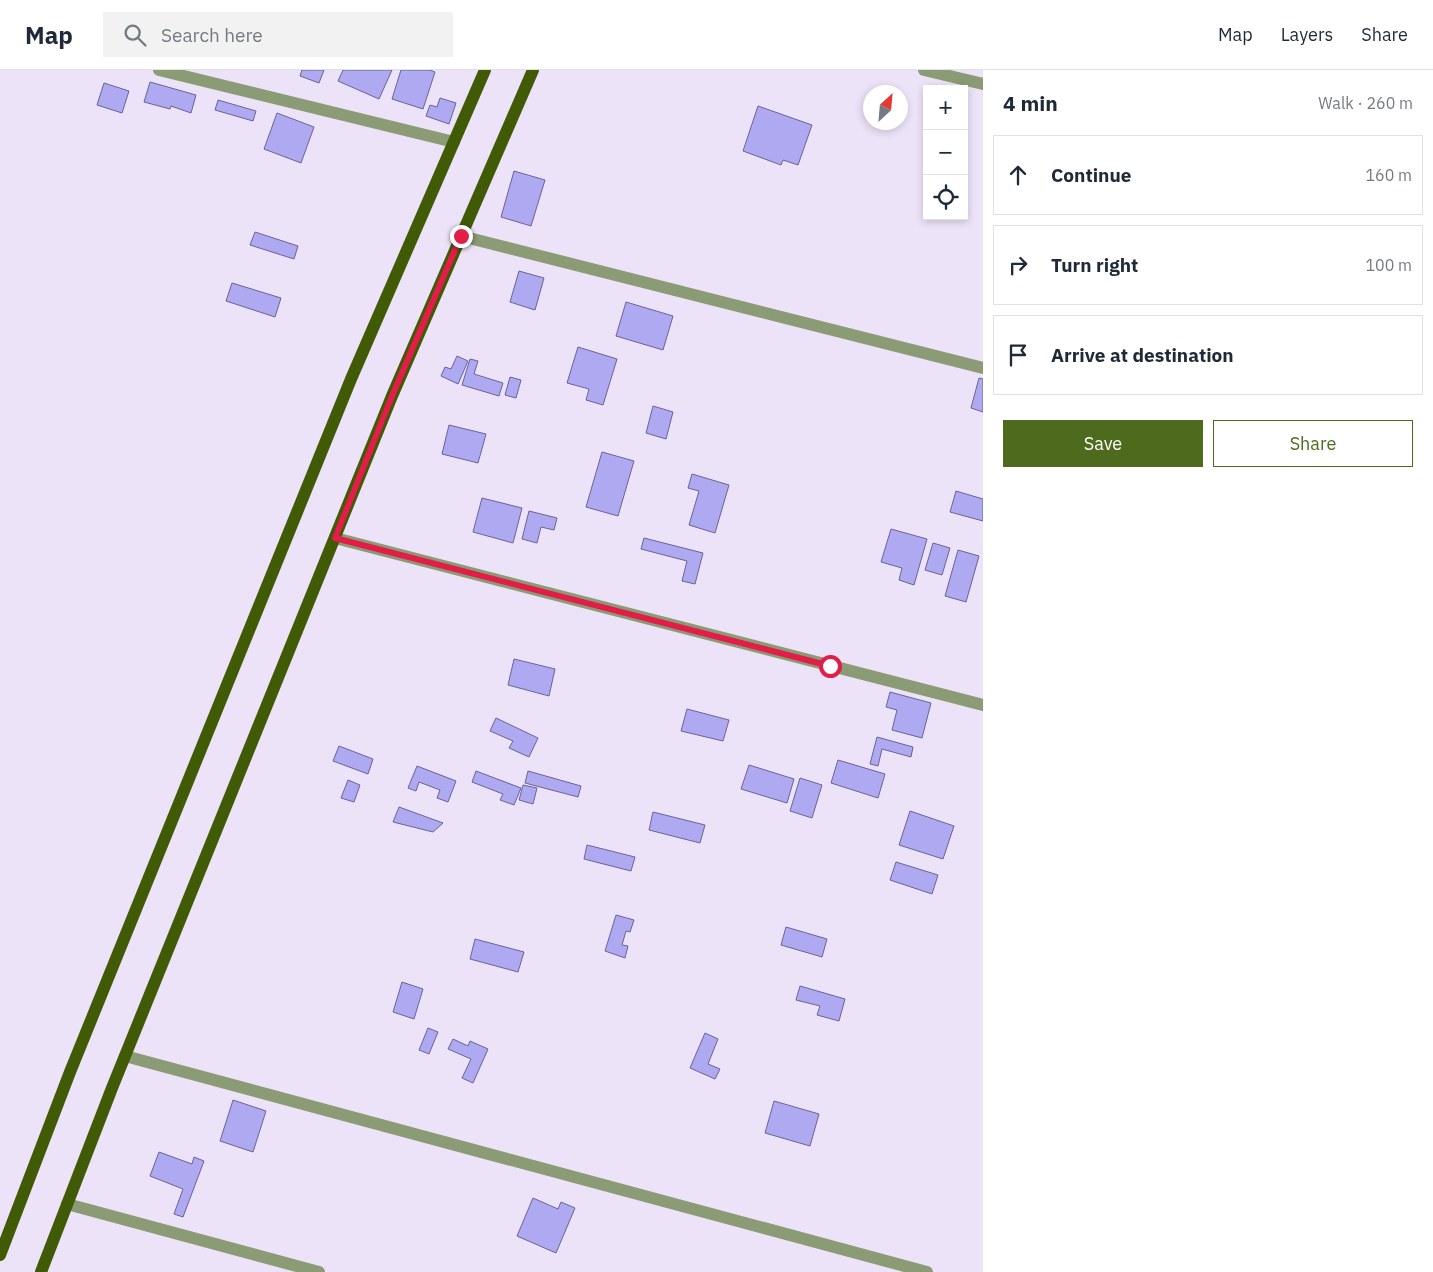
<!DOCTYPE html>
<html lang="en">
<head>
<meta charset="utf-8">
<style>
  :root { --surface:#fff; --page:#f2f2f3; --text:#1f2937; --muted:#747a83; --line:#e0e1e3; --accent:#4e6a1d }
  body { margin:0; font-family:"IBM Plex Sans",sans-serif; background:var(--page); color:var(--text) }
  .controls { position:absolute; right:15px; top:15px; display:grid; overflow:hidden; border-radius:0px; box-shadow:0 2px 8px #0003 }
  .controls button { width:45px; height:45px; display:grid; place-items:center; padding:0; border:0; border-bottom:1px solid var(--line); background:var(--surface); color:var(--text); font:25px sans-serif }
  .compass { position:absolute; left:863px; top:15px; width:45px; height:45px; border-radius:50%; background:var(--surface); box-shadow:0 2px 8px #0003; rotate:26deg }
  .stop { position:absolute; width:15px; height:15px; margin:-11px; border:4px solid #e11d48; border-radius:50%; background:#fff }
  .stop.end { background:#e11d48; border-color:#fff; box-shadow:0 1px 5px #0008 }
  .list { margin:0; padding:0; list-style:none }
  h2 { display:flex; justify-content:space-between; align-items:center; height:65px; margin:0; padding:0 20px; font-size:21px }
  h2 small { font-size:16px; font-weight:400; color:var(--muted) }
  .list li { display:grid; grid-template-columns:32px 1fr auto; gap:15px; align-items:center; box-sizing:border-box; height:80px; margin:0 10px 10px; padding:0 10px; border:1px solid var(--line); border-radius:0px }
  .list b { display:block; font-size:19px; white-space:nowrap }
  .list em { font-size:16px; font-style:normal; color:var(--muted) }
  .actions { display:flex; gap:10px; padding:15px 20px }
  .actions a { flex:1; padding:11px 0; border:1px solid var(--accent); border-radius:0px; text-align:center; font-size:18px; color:var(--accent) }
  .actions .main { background:var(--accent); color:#fff }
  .icon { flex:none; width:28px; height:28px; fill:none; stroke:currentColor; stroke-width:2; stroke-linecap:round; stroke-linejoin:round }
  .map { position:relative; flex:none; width:983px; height:1202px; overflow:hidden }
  header { display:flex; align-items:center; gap:30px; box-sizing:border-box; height:70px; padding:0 25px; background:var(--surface); border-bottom:1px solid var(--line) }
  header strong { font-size:24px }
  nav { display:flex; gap:28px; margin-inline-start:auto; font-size:18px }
  .search { width:350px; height:45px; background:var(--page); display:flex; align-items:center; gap:12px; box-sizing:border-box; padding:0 18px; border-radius:0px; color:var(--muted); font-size:19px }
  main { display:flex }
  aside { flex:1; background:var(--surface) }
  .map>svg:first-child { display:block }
  .building { fill:#afa9f1; stroke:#686495 }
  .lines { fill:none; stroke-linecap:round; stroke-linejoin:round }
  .minor { stroke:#8a9b75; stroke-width:12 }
  .major { stroke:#405a06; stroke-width:12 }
  .route { stroke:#e11d48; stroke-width:6 }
</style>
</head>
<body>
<header>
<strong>Map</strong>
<div class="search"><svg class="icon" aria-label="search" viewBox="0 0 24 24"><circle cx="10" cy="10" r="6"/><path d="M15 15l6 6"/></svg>Search here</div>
<nav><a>Map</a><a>Layers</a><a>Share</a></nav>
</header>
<main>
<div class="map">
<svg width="983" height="1202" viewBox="0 0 983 1202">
  <rect width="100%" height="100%" fill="#ede3f8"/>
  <g class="building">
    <polygon points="302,0 324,0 319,13 300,6"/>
    <polygon points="343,0 392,0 379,29 338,11"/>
    <polygon points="401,0 430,0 435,2 423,39 392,29"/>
    <polygon points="150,12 196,25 191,43 171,36 170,39 144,32"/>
    <polygon points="104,13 129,21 122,43 97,35"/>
    <polygon points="440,28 456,33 449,54 426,46 430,35 437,37"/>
    <polygon points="218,30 256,41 253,51 215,40"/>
    <polygon points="758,36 812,55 798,95 783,90 781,95 743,81"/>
    <polygon points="277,43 314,57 301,93 264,79"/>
    <polygon points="514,101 545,110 531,156 501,147"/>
    <polygon points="255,162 298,176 294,189 250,175"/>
    <polygon points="519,201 544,208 535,240 510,232"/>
    <polygon points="232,213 281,228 275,247 226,231"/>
    <polygon points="626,232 673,246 663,280 616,266"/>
    <polygon points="578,277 617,289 603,335 586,330 589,319 567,313"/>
    <polygon points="457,286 468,291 458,314 441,306 445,297 451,299"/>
    <polygon points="470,289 478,291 474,304 503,313 499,326 462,315"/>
    <polygon points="510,307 521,310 516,328 505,325"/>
    <polygon points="979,308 983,309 983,342 971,338"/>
    <polygon points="653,336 673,342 666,369 646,363"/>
    <polygon points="449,355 486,364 478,393 442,384"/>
    <polygon points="602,382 634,391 618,446 586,437"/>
    <polygon points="692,404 729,415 715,463 689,455 699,421 688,418"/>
    <polygon points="956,421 983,429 983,451 950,442"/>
    <polygon points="482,428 522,438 513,473 473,462"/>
    <polygon points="529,441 557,448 554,460 541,457 537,473 522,469"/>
    <polygon points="891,459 927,469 914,515 899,510 902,498 881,492"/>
    <polygon points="644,468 703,483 695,514 682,511 687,491 641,479"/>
    <polygon points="933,473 950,478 942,505 925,500"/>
    <polygon points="958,480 979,486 966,532 945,526"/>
    <polygon points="514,589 555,599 549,626 508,615"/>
    <polygon points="890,622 931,633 922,668 892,660 897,640 886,637"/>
    <polygon points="687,639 729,650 723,671 681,661"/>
    <polygon points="496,648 538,668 529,687 509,678 513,671 490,661"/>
    <polygon points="877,667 913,677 911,687 882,679 878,696 870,694"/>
    <polygon points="339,676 373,689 368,704 333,691"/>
    <polygon points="838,690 885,704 878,728 831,713"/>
    <polygon points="749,695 794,709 787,733 741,719"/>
    <polygon points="417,696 456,711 448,732 437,728 440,720 419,712 416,721 408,718"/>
    <polygon points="476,701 521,718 514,735 500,730 503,724 472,712"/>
    <polygon points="528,701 581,716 578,727 525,713"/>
    <polygon points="800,708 822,715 812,748 790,741"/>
    <polygon points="348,710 360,715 354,732 341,728"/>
    <polygon points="523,715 537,718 533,734 519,730"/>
    <polygon points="399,737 443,753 433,762 393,752"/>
    <polygon points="910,741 954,756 943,789 899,775"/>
    <polygon points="653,742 705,755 700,773 649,760"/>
    <polygon points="587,775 635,787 631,801 584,789"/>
    <polygon points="896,792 938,805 932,824 890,810"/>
    <polygon points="616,845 634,850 630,862 626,861 622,875 628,876 625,888 605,881"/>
    <polygon points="786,857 827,869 822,887 781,875"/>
    <polygon points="475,869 524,882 518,902 470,889"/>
    <polygon points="402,912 423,919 414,949 393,942"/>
    <polygon points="800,916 845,929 839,951 817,945 820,936 796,930"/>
    <polygon points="428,958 438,962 429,984 419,980"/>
    <polygon points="705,963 718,969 708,994 720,999 715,1009 690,998"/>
    <polygon points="453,969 468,976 470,971 488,979 473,1013 462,1008 471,989 448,979"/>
    <polygon points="233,1030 266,1041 253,1082 220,1071"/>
    <polygon points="774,1031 819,1044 810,1076 765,1063"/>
    <polygon points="159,1082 192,1094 194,1087 204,1091 183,1147 174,1144 183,1119 150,1106"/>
    <polygon points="533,1128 558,1139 561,1132 575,1138 556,1183 517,1166"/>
  </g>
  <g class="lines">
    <g class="minor">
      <polyline points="159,0 454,72"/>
      <polyline points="924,0 983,14"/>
      <polyline points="461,166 983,298"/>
      <polyline points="335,468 983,635"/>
      <polyline points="125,986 927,1202"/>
      <polyline points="67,1134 319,1202"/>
    </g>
    <g class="major">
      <polyline points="0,1185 70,1002 351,309 485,0"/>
      <polyline points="41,1202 112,1018 392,326 533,0"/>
    </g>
  </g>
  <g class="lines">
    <polyline class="route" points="461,166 392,326 335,468 830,596"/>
  </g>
</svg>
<div class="controls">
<button>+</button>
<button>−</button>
<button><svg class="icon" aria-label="locate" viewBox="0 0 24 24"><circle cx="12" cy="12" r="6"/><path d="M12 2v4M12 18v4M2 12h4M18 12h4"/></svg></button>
</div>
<svg class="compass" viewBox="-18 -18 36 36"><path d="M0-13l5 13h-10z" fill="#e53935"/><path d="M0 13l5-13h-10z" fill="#747a83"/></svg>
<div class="stop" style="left:830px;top:596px"></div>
<div class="stop end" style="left:461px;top:166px"></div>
</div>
<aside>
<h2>4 min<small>Walk · 260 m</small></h2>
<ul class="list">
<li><svg class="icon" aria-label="ahead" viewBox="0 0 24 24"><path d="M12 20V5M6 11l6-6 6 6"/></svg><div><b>Continue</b></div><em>160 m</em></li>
<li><svg class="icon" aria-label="right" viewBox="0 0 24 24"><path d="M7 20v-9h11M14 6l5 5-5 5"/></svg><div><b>Turn right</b></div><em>100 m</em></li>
<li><svg class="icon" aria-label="arrive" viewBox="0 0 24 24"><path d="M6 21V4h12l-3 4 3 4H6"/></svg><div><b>Arrive at destination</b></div></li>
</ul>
<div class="actions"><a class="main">Save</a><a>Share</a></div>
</aside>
</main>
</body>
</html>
